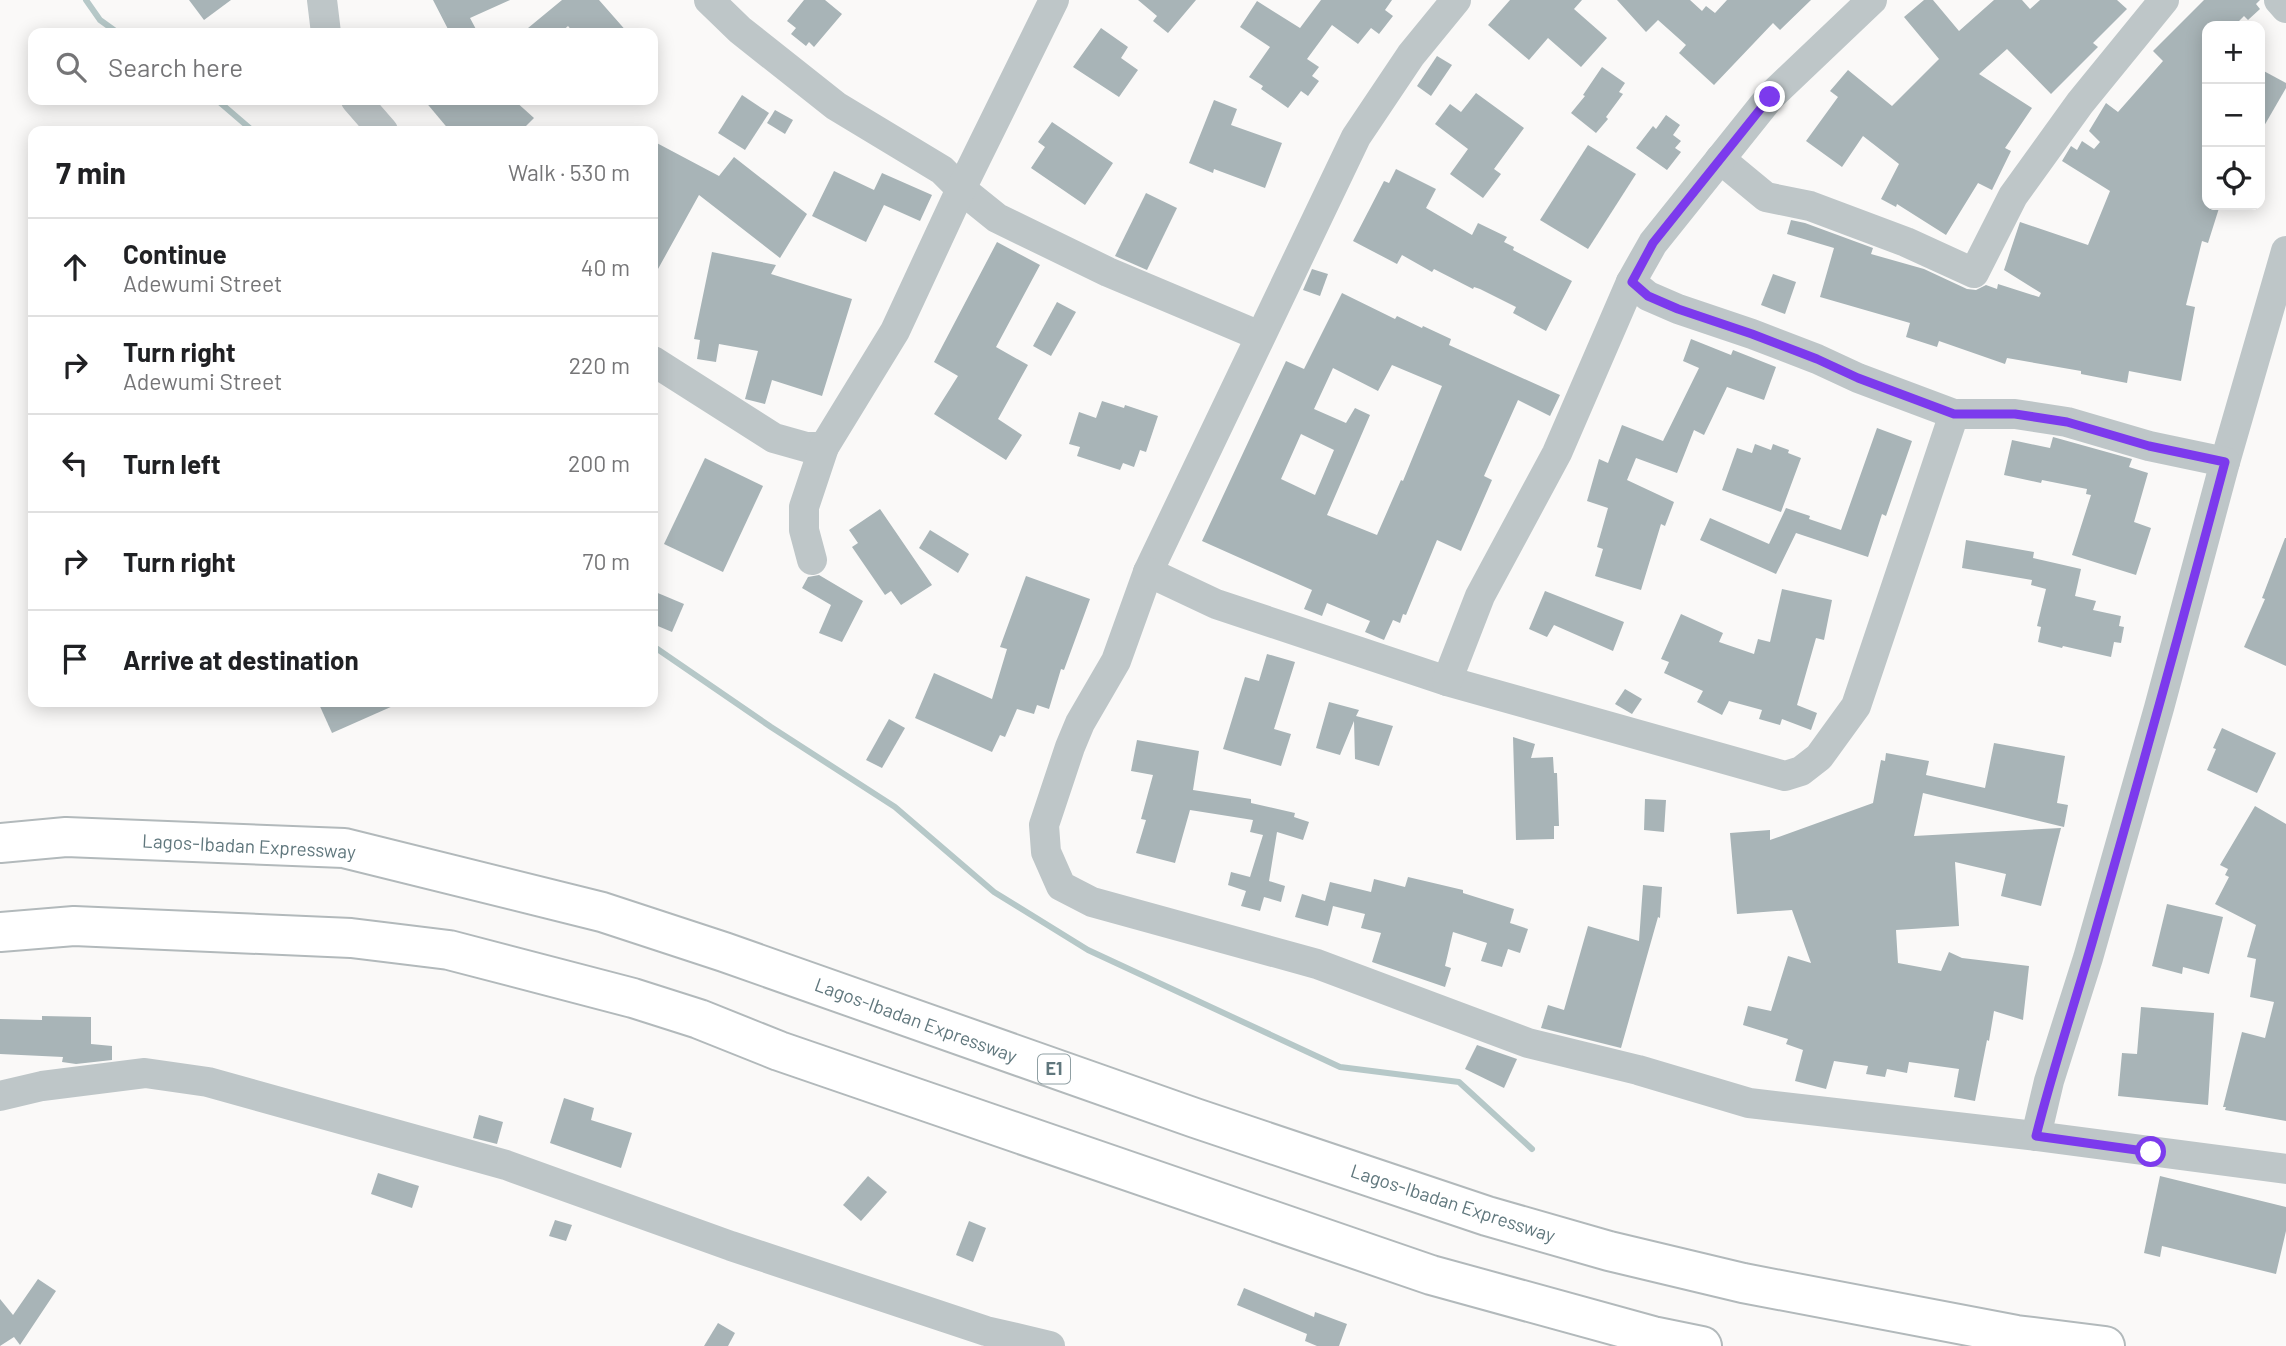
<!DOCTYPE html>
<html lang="en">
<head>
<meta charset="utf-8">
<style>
  :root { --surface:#fff; --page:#f2f2f2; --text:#202124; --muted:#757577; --line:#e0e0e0 }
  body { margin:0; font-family:Barlow,sans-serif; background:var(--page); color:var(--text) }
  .controls { position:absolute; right:21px; top:21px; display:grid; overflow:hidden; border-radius:14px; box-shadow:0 4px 18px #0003 }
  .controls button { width:63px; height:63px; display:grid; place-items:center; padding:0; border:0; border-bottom:2px solid var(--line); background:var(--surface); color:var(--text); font:35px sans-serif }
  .stop { position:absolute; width:21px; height:21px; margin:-16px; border:5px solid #7c3aed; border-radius:50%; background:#fff }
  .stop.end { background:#7c3aed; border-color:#fff; box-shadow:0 2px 7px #0008 }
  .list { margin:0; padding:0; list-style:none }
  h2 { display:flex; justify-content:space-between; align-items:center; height:91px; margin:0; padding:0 28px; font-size:30px }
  h2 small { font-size:23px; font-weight:400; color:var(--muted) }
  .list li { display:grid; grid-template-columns:46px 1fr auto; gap:21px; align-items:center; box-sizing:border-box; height:98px; padding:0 28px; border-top:2px solid var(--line) }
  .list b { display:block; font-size:26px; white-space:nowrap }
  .list p { margin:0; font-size:23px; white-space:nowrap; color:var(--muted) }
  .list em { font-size:23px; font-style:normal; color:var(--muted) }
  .icon { flex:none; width:38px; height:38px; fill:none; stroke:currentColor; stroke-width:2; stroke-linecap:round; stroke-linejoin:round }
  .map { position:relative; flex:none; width:2286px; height:1346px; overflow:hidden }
  .search { position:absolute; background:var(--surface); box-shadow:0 4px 18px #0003; left:28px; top:28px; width:630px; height:77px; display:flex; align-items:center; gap:18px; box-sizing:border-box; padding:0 24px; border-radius:14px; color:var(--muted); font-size:26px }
  .panel { position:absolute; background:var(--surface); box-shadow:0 4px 18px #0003; left:28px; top:126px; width:630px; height:581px; border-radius:14px }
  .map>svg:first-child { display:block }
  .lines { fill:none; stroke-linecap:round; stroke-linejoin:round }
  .stream { stroke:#b6c8c8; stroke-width:6 }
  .building { fill:#a8b4b7; fill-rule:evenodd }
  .highway-casing { stroke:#b2b9bb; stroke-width:42 }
  .minor { stroke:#bec6c8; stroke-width:30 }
  .highway { stroke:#fff; stroke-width:38 }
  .route { stroke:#7c3aed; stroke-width:9 }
  .labels { text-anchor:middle; stroke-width:7; stroke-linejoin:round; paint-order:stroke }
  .shield { fill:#fff; stroke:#90a0a4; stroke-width:2 }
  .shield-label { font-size:18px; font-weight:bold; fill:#60777d }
  .street-label { font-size:19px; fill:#60777d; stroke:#fff }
</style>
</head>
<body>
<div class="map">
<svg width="2286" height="1346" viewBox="0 0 2286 1346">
  <rect width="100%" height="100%" fill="#faf9f8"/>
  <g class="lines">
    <g class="stream">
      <polyline points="86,0 100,20 118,33"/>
      <polyline points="217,100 253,131"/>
      <polyline points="653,646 771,727 895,807 994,892 1088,950 1340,1067 1459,1082 1532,1149"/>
    </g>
  </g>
  <g class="building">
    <polygon points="189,0 231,0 204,20"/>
    <polygon points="433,0 510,0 470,18 478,33 450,33"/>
    <polygon points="562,0 599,0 628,33 574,33 568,26 560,33 522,33"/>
    <polygon points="804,0 825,0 842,14 814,47 809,42 806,46 791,34 796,28 787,21"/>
    <polygon points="1138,0 1196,0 1168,33 1153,21 1157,16"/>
    <polygon points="1321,0 1392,0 1385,10 1393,16 1379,34 1371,28 1358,44 1332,25 1307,59 1319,67 1312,76 1319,81 1308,96 1301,91 1288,108 1261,89 1263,86 1249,77 1270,47 1240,27 1257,1 1300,28"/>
    <polygon points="1510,0 1582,0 1574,9 1607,38 1581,67 1548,38 1529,60 1488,25"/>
    <polygon points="1617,0 1690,0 1702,11 1706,6 1715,13 1727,0 1811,0 1780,30 1773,23 1714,85 1679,53 1686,45 1658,20 1646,32"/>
    <polygon points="1924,0 1933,0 1959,31 1994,0 2022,0 2030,9 2040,0 2117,0 2127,9 2093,43 2098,47 2051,94 2007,49 1979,74 2032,108 2005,148 2011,151 1992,190 1978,183 1946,235 1897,204 1896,207 1881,199 1899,164 1863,136 1842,167 1806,141 1838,97 1830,91 1848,70 1892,106 1939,59 1904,17"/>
    <polygon points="2204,0 2260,0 2256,4 2260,9 2248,20 2244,16 2234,26 2207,26 2207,205 2220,205 2208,243 2202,241 2186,305 2195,307 2181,381 2129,371 2127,383 2081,374 2081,371 2007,358 2005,364 1939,341 1937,347 1906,337 1910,323 1820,297 1834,248 1787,234 1791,220 1805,223 1873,248 1871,254 1924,269 1967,289 1976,290 1986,285 1997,289 1998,284 2039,297 2041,293 2004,270 2020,222 2088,245 2110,191 2062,161 2071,146 2077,150 2082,141 2094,149 2100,142 2089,131 2106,103 2118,112 2163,61 2153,51"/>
    <polygon points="1101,28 1128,47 1121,58 1138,70 1119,97 1073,67"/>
    <polygon points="1437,56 1452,65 1431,96 1417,86"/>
    <polygon points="1602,67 1625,83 1619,92 1623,94 1606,117 1608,119 1596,133 1571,113 1585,96 1583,95"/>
    <polygon points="2260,69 2286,83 2286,88 2260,133"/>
    <polygon points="1476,93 1524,128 1494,169 1501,174 1483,198 1450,174 1468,149 1435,124 1450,104 1461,112"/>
    <polygon points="742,95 769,113 745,150 718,133"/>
    <polygon points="424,100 514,100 534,118 521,131 450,131"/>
    <polygon points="1214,100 1237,109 1231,125 1282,143 1265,188 1214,169 1213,173 1189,163"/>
    <polygon points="775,110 793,120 785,134 767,123"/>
    <polygon points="1666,115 1680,125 1673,135 1681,141 1675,148 1681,152 1667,170 1636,148 1653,126 1656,129"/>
    <polygon points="1052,122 1113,163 1085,205 1031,168 1045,147 1038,142"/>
    <polygon points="653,141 719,176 734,157 807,214 780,258 699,195 653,278"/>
    <polygon points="1588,145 1636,174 1588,249 1540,220"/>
    <polygon points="1396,169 1436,189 1426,208 1472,235 1478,223 1507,237 1504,242 1514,247 1513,250 1572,281 1546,331 1513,313 1516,307 1480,289 1474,287 1473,289 1434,269 1432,272 1402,255 1397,264 1353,241 1384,181 1389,183"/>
    <polygon points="834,171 874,190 882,173 932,195 920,221 884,205 866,242 812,216"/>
    <polygon points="1146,193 1177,208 1147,270 1115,256"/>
    <polygon points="997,242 1040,265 996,347 1028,365 998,419 1022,435 1006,460 934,414 958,376 934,362"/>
    <polygon points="712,252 776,265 771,274 852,299 822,396 772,380 765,404 745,399 758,351 719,344 716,362 697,359 700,340 694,339"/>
    <polygon points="1312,269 1328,274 1320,296 1303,290"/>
    <polygon points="1773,274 1796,282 1785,314 1761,305"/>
    <path d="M 1342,293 L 1395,319 L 1397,316 L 1422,328 L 1423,326 L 1451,339 L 1449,345 L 1560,395 L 1550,416 L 1518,400 L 1484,476 L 1492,480 L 1461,551 L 1437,540 L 1406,615 L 1403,614 L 1400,623 L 1393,620 L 1384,640 L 1365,632 L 1370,621 L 1327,603 L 1322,616 L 1304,609 L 1312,590 L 1202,541 L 1286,361 L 1304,369 ZM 1392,365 L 1442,386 L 1403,481 L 1401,480 L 1377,535 L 1327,515 L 1370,415 L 1355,408 L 1346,423 L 1314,409 L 1333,368 L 1378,391 ZM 1301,434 L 1334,450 L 1315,495 L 1281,479 Z"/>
    <polygon points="1057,302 1076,312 1051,356 1033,346"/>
    <polygon points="1691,339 1731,355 1733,350 1776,367 1764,400 1727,387 1704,435 1694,430 1677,473 1636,458 1627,480 1674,502 1665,526 1661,524 1641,590 1595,576 1603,549 1597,547 1608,508 1587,501 1599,459 1608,463 1622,425 1663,441 1699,368 1683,361"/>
    <polygon points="1102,401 1124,408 1125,405 1158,416 1146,452 1140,450 1134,467 1123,463 1120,470 1077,456 1080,447 1069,444 1079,412 1096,418"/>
    <polygon points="1877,428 1912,441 1886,516 1882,514 1868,557 1796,533 1776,574 1700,540 1710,518 1769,544 1786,508 1810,516 1809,519 1841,530"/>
    <polygon points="2053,437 2132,459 2129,467 2148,473 2134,522 2151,528 2136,575 2072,555 2091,495 2086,494 2087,489 2042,480 2041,483 2004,475 2012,440 2050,448"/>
    <polygon points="1755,444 1771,450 1773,444 1789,450 1788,453 1801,458 1781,512 1722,490 1737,448 1752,453"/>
    <polygon points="705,458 763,486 723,572 664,544"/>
    <polygon points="880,509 932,585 901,605 891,591 885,595 852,547 858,543 849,530"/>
    <polygon points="930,530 969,554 958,573 919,548"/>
    <polygon points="2285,538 2286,538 2286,666 2244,647 2265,599 2262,598"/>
    <polygon points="1966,540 2034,552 2033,558 2081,569 2075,596 2096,601 2093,610 2121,616 2119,626 2124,627 2121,643 2114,642 2111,657 2063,646 2062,648 2038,642 2041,627 2037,626 2046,589 2031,585 2032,580 1962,568"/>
    <polygon points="819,575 863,601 842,642 819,633 831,605 802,588 808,577"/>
    <polygon points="1026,576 1090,599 1064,670 1061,669 1049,709 1037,705 1034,714 1017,709 1005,737 1000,735 992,752 915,718 934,673 992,699 1007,649 1000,647"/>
    <polygon points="1782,589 1832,600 1824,640 1816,638 1797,705 1817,713 1811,730 1782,719 1780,725 1759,719 1762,710 1729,701 1722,715 1697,702 1703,691 1664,673 1669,662 1661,659 1681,614 1723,633 1719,642 1754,654 1758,639 1770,642"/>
    <polygon points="653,591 684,604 672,632 653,624"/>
    <polygon points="1545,591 1624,622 1613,651 1554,625 1547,637 1529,629"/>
    <polygon points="1267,654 1295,662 1274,729 1291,734 1281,766 1223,749 1245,677 1259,681"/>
    <polygon points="1625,689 1642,699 1632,714 1615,704"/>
    <polygon points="318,702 402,702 332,733"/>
    <polygon points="1329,702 1359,710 1356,716 1393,726 1379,766 1355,759 1354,721 1340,755 1316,748"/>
    <polygon points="889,719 905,728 882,768 866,760"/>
    <polygon points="2222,728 2276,753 2257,793 2207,770 2216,749 2213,748"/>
    <polygon points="1513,737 1535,744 1531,758 1553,757 1554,773 1557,773 1559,826 1554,826 1554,839 1516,840"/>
    <polygon points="1137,740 1199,751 1193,790 1251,799 1251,803 1295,813 1294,817 1309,822 1303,840 1277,832 1269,881 1285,886 1281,902 1264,897 1260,911 1241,906 1246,891 1228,885 1231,872 1250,877 1263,835 1250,832 1253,820 1190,810 1175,863 1136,853 1146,820 1141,819 1153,775 1131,771"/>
    <polygon points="1994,743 2065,756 2057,803 2068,805 2064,827 1923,793 1914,836 2061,828 2041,906 2001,896 2006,874 1955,862 1959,926 1896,930 1898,963 1941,971 1949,952 1962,958 2029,966 2023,1020 1994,1011 1989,1041 1987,1040 1975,1101 1954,1097 1959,1069 1909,1062 1907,1073 1887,1069 1885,1077 1866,1074 1868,1066 1834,1061 1826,1089 1795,1081 1803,1050 1786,1044 1788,1039 1743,1025 1748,1006 1771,1011 1788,956 1811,963 1792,910 1737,914 1730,833 1770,830 1770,840 1873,803 1881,760 1885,761 1886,753 1929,761 1926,775 1985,788"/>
    <polygon points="1645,799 1666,800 1664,832 1644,830"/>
    <polygon points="2255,806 2286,824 2286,1121 2225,1110 2226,1107 2223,1107 2242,1032 2265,1038 2274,1002 2250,997 2256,959 2247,957 2256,925 2215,904 2229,877 2225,875 2228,869 2220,865"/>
    <polygon points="1408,877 1463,890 1463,893 1514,909 1510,923 1528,929 1520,953 1508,949 1502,967 1481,961 1487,943 1453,932 1445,966 1451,968 1445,987 1372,962 1381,933 1361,928 1365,914 1333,906 1328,926 1295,917 1302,894 1325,901 1330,882 1371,892 1374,879 1405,887"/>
    <polygon points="1643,885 1662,887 1660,918 1658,917 1621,1048 1541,1028 1548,1005 1564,1010 1588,926 1639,941"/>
    <polygon points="2167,904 2223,917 2209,974 2183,967 2182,974 2152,966"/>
    <polygon points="2141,1007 2214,1013 2208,1105 2118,1096 2122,1053 2137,1054"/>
    <polygon points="42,1016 91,1017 91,1044 112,1046 112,1060 76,1064 62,1062 63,1057 0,1054 0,1019 42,1020"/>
    <polygon points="1477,1045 1517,1059 1504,1088 1465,1069"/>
    <polygon points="564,1098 594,1108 591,1120 632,1133 621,1168 550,1143"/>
    <polygon points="479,1115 503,1122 497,1144 473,1138"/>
    <polygon points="378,1173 419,1186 412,1208 371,1194"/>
    <polygon points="868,1176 887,1192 861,1221 843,1205"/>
    <polygon points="2160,1176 2286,1207 2286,1231 2276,1274 2162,1246 2160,1257 2144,1253"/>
    <polygon points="555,1220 572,1225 566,1241 549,1236"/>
    <polygon points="969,1221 986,1228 973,1262 956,1255"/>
    <polygon points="38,1279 56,1291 20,1345 14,1337 0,1346 0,1299 13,1315"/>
    <polygon points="1244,1288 1314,1317 1315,1312 1347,1324 1339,1346 1317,1346 1305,1341 1307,1334 1237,1305"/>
    <polygon points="718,1323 735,1333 728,1346 704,1346"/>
  </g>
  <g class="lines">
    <g class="highway-casing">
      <g id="highway">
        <polyline points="0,843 66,837 344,848 602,912 724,952 1195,1118 1487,1216 1609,1251 1743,1283 2016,1335 2105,1346"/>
        <polyline points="0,932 74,926 351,938 449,950 633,998 699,1019 779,1051 1431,1275 1653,1336 1702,1346"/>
      </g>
    </g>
    <g class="minor">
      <polyline points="322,0 326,33"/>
      <polyline points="709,0 740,30 836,106 942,170 961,189 997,218 1108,272 1260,336"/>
      <polyline points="1456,0 1411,55 1356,137 1148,572 1116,661 1080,723 1070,747 1044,825 1046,852 1061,886 1092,902 1317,964 1528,1043 1638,1070 1749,1103 2036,1136"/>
      <polyline points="2279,0 2286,8"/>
      <polyline points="356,100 383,131"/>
      <polyline points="1720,159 1766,197 1810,206 1906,242 1974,273 2013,196 2080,103 2164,0"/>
      <polyline points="2286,251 2225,462 2159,708 2088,958 2049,1081 2036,1136 2286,1169"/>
      <polyline points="1631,282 1648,296 1678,309 1752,334 1817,359 1858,378 1954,414 2015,414 2067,422 2149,446 2225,462"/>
      <polyline points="653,361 774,438 806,447 824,447"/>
      <polyline points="812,560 804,530 804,507 824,447 895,331 961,189 1054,0"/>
      <polyline points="1148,572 1216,604 1447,681 1785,776 1801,771 1819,757 1856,706 1954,414"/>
      <polyline points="1447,681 1480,596 1557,453 1631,282 1653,243 1770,97 1872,0"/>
      <polyline points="0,1096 42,1086 145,1073 208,1082 506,1165 731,1246 986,1331 1050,1346"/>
    </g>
    <use href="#highway" class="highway"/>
  </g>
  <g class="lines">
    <path class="route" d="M 1770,97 L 1653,243 L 1632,282 L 1648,296 L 1678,309 L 1752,334 L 1817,359 L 1858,378 L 1954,414 L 2015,414 L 2067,422 L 2149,446 L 2225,462 C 2184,616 2142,769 2098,922 C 2078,994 2054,1064 2036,1136 L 2151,1152"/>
  </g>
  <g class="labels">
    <rect class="shield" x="1038" y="1054.5" width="32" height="29" rx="5"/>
    <g class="shield-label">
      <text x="1054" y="1075">E1</text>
    </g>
    <g class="street-label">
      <text transform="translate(249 846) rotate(3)" y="7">Lagos-Ibadan Expressway</text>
      <text transform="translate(916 1020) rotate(20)" y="7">Lagos-Ibadan Expressway</text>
      <text transform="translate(1453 1203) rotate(18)" y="7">Lagos-Ibadan Expressway</text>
    </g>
  </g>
</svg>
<div class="controls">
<button>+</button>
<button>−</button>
<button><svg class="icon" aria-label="locate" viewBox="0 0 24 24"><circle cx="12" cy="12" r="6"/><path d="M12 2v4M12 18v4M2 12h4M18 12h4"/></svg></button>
</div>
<div class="stop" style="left:2151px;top:1152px"></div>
<div class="stop end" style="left:1770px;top:97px"></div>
<div class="search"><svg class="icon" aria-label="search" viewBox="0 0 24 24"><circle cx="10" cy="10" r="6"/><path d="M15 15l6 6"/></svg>Search here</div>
<section class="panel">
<h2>7 min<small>Walk · 530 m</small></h2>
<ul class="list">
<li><svg class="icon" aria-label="ahead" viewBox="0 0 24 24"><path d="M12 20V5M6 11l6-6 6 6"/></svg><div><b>Continue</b><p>Adewumi Street</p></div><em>40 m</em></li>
<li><svg class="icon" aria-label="right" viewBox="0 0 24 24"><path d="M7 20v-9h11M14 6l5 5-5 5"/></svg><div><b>Turn right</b><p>Adewumi Street</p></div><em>220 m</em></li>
<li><svg class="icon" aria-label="left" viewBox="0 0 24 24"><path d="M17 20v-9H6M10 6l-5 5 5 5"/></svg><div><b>Turn left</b></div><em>200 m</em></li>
<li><svg class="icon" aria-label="right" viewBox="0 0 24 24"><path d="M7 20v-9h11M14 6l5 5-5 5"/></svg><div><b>Turn right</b></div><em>70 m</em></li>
<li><svg class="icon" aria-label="arrive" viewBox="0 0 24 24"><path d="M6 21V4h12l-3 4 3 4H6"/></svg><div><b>Arrive at destination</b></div></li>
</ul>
</section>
</div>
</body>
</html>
